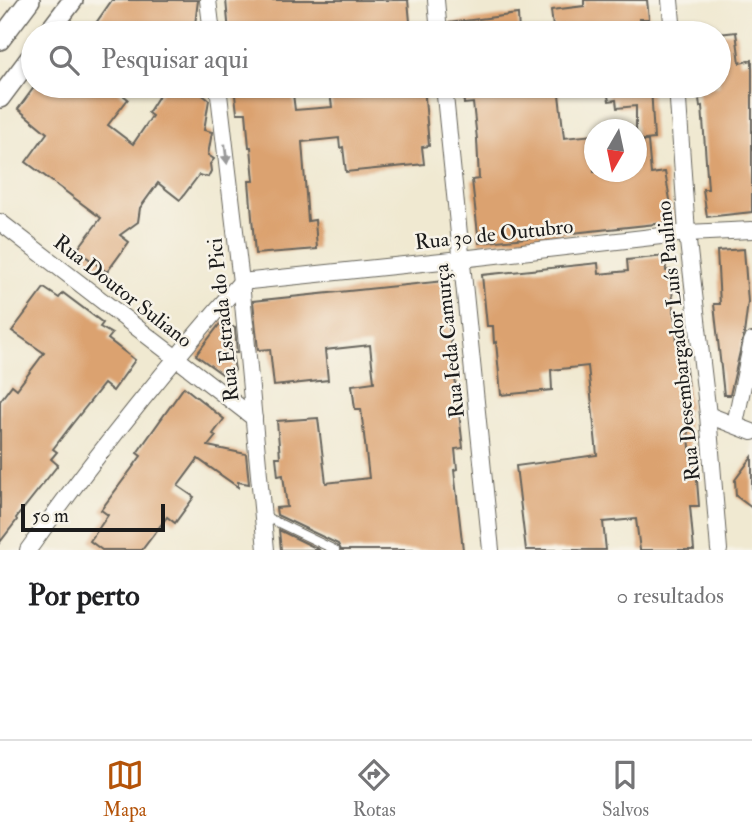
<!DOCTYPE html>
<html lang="pt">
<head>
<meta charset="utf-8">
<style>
  :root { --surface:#fff; --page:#f6f6f6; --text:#202124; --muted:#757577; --line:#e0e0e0; --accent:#b45309 }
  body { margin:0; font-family:"IM FELL Double Pica",serif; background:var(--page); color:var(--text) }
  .compass { position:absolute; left:584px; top:119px; width:63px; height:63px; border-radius:50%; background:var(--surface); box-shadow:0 2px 5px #0004; rotate:189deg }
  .scale { position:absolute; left:21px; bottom:18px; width:144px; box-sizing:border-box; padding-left:7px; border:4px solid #1c1c1c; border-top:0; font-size:19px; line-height:24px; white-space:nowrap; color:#1c1c1c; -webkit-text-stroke:5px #f7f3e8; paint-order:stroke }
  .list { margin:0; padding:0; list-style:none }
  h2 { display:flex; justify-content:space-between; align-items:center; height:91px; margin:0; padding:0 28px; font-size:30px }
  h2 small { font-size:23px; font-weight:400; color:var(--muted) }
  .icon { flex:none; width:38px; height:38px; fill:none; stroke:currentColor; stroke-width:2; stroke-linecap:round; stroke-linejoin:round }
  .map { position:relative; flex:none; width:752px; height:550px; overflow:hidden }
  .search { position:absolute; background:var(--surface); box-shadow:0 2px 5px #0004; left:21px; right:21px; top:21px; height:77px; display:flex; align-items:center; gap:18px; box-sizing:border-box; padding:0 24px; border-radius:38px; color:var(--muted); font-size:26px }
  .sheet { height:189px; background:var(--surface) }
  nav { display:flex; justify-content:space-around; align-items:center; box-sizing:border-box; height:98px; border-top:2px solid var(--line); background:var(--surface); font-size:19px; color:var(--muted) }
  nav a { display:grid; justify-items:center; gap:4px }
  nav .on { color:var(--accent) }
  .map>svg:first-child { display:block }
  .building { fill:#dba270 }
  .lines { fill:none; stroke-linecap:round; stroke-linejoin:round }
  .service-casing { stroke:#66645b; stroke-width:10 }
  .minor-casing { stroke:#66645b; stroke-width:18 }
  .tertiary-casing { stroke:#66645b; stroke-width:22 }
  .service { stroke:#fff; stroke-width:8 }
  .minor { stroke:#fff; stroke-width:16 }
  .tertiary { stroke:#fff; stroke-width:19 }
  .oneway { fill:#999 }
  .labels { text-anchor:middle; stroke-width:5; stroke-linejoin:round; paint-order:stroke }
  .street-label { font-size:21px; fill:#1c1c1c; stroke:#f7f3e8 }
</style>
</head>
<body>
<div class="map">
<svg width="752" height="550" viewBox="0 0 752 550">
  <rect width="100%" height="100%" fill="#f7f3e8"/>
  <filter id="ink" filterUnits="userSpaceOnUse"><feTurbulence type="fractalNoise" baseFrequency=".0143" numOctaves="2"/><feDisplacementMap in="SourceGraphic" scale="14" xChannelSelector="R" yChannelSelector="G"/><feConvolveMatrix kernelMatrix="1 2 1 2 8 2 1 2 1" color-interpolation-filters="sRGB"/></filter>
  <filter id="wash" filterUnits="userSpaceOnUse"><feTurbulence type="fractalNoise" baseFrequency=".00686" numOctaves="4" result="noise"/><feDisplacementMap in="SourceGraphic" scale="28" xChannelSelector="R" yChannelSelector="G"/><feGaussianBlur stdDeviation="1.57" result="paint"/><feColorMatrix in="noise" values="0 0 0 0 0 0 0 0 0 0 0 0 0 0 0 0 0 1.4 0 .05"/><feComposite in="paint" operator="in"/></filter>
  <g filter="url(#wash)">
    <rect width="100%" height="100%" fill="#f0e9d1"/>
    <g id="blocks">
      <g class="building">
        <polygon points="112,0 198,0 194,33 89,33"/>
        <polygon points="226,0 408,0 411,33 366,33 366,31 229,33"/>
        <polygon points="584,0 647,0 649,19 639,19 640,33 591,33 590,29 584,29 584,25 553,27 551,10 584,6"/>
        <polygon points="518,14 519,33 449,33 449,23"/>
        <polygon points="736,32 740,63 752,60 752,212 707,217 703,189 708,189 702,106 700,107 698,90 706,90 706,86 719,86 719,34"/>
        <polygon points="35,86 111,86 128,99 108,125 133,144 152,116 148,113 165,86 191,86 209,100 204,130 212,132 208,155 214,159 210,164 211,171 208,177 199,175 180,200 158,183 140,208 138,222 120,235 129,242 107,272 77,250 101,218 26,162 47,133 18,109"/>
        <polygon points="234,86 292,86 295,110 332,107 329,86 424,86 429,146 422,147 424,164 346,172 343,147 340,148 339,138 302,142 308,221 315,220 317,249 255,254 249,181 254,181 251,147 249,147 246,113 237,113"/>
        <polygon points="495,86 558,86 564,138 594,135 594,172 636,172 636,141 648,141 651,174 665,172 674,222 479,243 472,180 479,179 477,139 473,103 464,104 463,89"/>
        <polygon points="606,86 651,86 654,139 636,141 636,106 617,108 616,100 609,101"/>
        <polygon points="744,249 748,302 744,334 730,395 724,395 714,304 720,304 717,251"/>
        <polygon points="665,256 666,271 670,270 677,341 683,340 690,409 686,410 691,456 695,456 699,506 690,506 694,550 640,550 636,519 603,522 606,550 526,550 516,466 597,455 588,366 551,370 552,390 501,395 496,342 494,343 493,326 487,326 482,275 598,263 599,274 628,271 627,260"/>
        <polygon points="444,281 463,448 455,449 457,469 454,470 463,550 341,550 338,544 277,515 276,508 287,507 283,475 278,476 276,457 280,457 277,421 318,418 326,483 369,478 361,409 355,409 352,385 374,382 370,345 325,350 328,380 274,386 270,349 258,350 253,301"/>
        <polygon points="44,288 59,298 63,293 103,323 100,327 112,334 108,339 135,360 113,391 104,384 73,423 53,449 57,452 51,459 58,465 16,518 17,520 0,542 0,401 12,385 17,389 44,353 12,331"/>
        <polygon points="222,321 235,328 237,353 232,353 235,370 229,379 196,355"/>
        <polygon points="184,387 224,419 213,434 216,436 208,446 246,454 249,484 238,482 238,487 198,459 178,486 194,497 175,523 167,517 142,550 102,550 90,541 108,515 101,510 141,456 137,453"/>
        <polygon points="752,457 752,508 736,496 735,480"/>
        <polygon points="279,530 320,550 281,550"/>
      </g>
    </g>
  </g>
  <g filter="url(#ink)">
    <use href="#blocks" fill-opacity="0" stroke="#66645b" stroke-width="2"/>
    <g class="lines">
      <g class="service-casing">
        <polyline id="service" points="262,515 335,550"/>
      </g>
      <g class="minor-casing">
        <g id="minor">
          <polyline points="208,0 212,33"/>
          <polyline points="436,0 439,33"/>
          <polyline points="670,0 673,33"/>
          <polyline points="218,86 241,282 266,550"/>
          <polyline points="444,86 491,550"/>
          <polyline points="677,86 687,233 708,415 719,550"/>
          <polyline points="0,222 254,418"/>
          <polyline points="241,282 461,259 687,233 752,230"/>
          <polyline points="708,415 752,432"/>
          <polyline points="735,424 752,341"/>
          <path d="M 28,550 C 94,457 166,368 241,282"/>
        </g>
      </g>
      <g class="tertiary-casing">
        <g id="tertiary">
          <polyline points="48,33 73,0"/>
          <polyline points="0,40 30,0"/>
          <polyline points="0,98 33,54"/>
        </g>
      </g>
      <use href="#service" class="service"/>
      <use href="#minor" class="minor"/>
      <use href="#tertiary" class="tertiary"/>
    </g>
    <defs><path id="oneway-solid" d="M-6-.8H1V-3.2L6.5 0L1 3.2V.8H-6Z" transform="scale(1.75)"/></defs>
    <use class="oneway" href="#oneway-solid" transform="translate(226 154) rotate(83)"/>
  </g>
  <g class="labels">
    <g class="street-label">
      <text transform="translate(494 234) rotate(-6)" y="7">Rua 30 de Outubro</text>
      <text transform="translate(123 291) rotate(38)" y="7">Rua Doutor Suliano</text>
      <text transform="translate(223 320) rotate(-96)" y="7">Rua Estrada do Pici</text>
      <text transform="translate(449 341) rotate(-96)" y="7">Rua Ieda Camurça</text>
      <text transform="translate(678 341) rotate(-96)" y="7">Rua Desembargador Luís Paulino</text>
    </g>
  </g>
</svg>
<svg class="compass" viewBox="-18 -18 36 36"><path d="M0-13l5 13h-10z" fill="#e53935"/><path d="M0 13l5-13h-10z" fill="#757577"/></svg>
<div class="scale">50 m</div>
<div class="search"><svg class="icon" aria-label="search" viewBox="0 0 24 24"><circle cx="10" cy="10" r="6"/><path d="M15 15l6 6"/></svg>Pesquisar aqui</div>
</div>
<section class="sheet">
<h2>Por perto<small>0 resultados</small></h2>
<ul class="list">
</ul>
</section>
<nav>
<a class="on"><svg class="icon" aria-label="map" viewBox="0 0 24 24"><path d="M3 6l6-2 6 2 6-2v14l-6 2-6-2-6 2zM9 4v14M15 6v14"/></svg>Mapa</a>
<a><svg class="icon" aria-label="directions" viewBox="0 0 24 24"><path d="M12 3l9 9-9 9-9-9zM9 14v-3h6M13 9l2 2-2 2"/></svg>Rotas</a>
<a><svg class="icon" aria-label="saved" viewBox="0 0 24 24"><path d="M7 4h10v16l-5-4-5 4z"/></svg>Salvos</a>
</nav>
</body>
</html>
